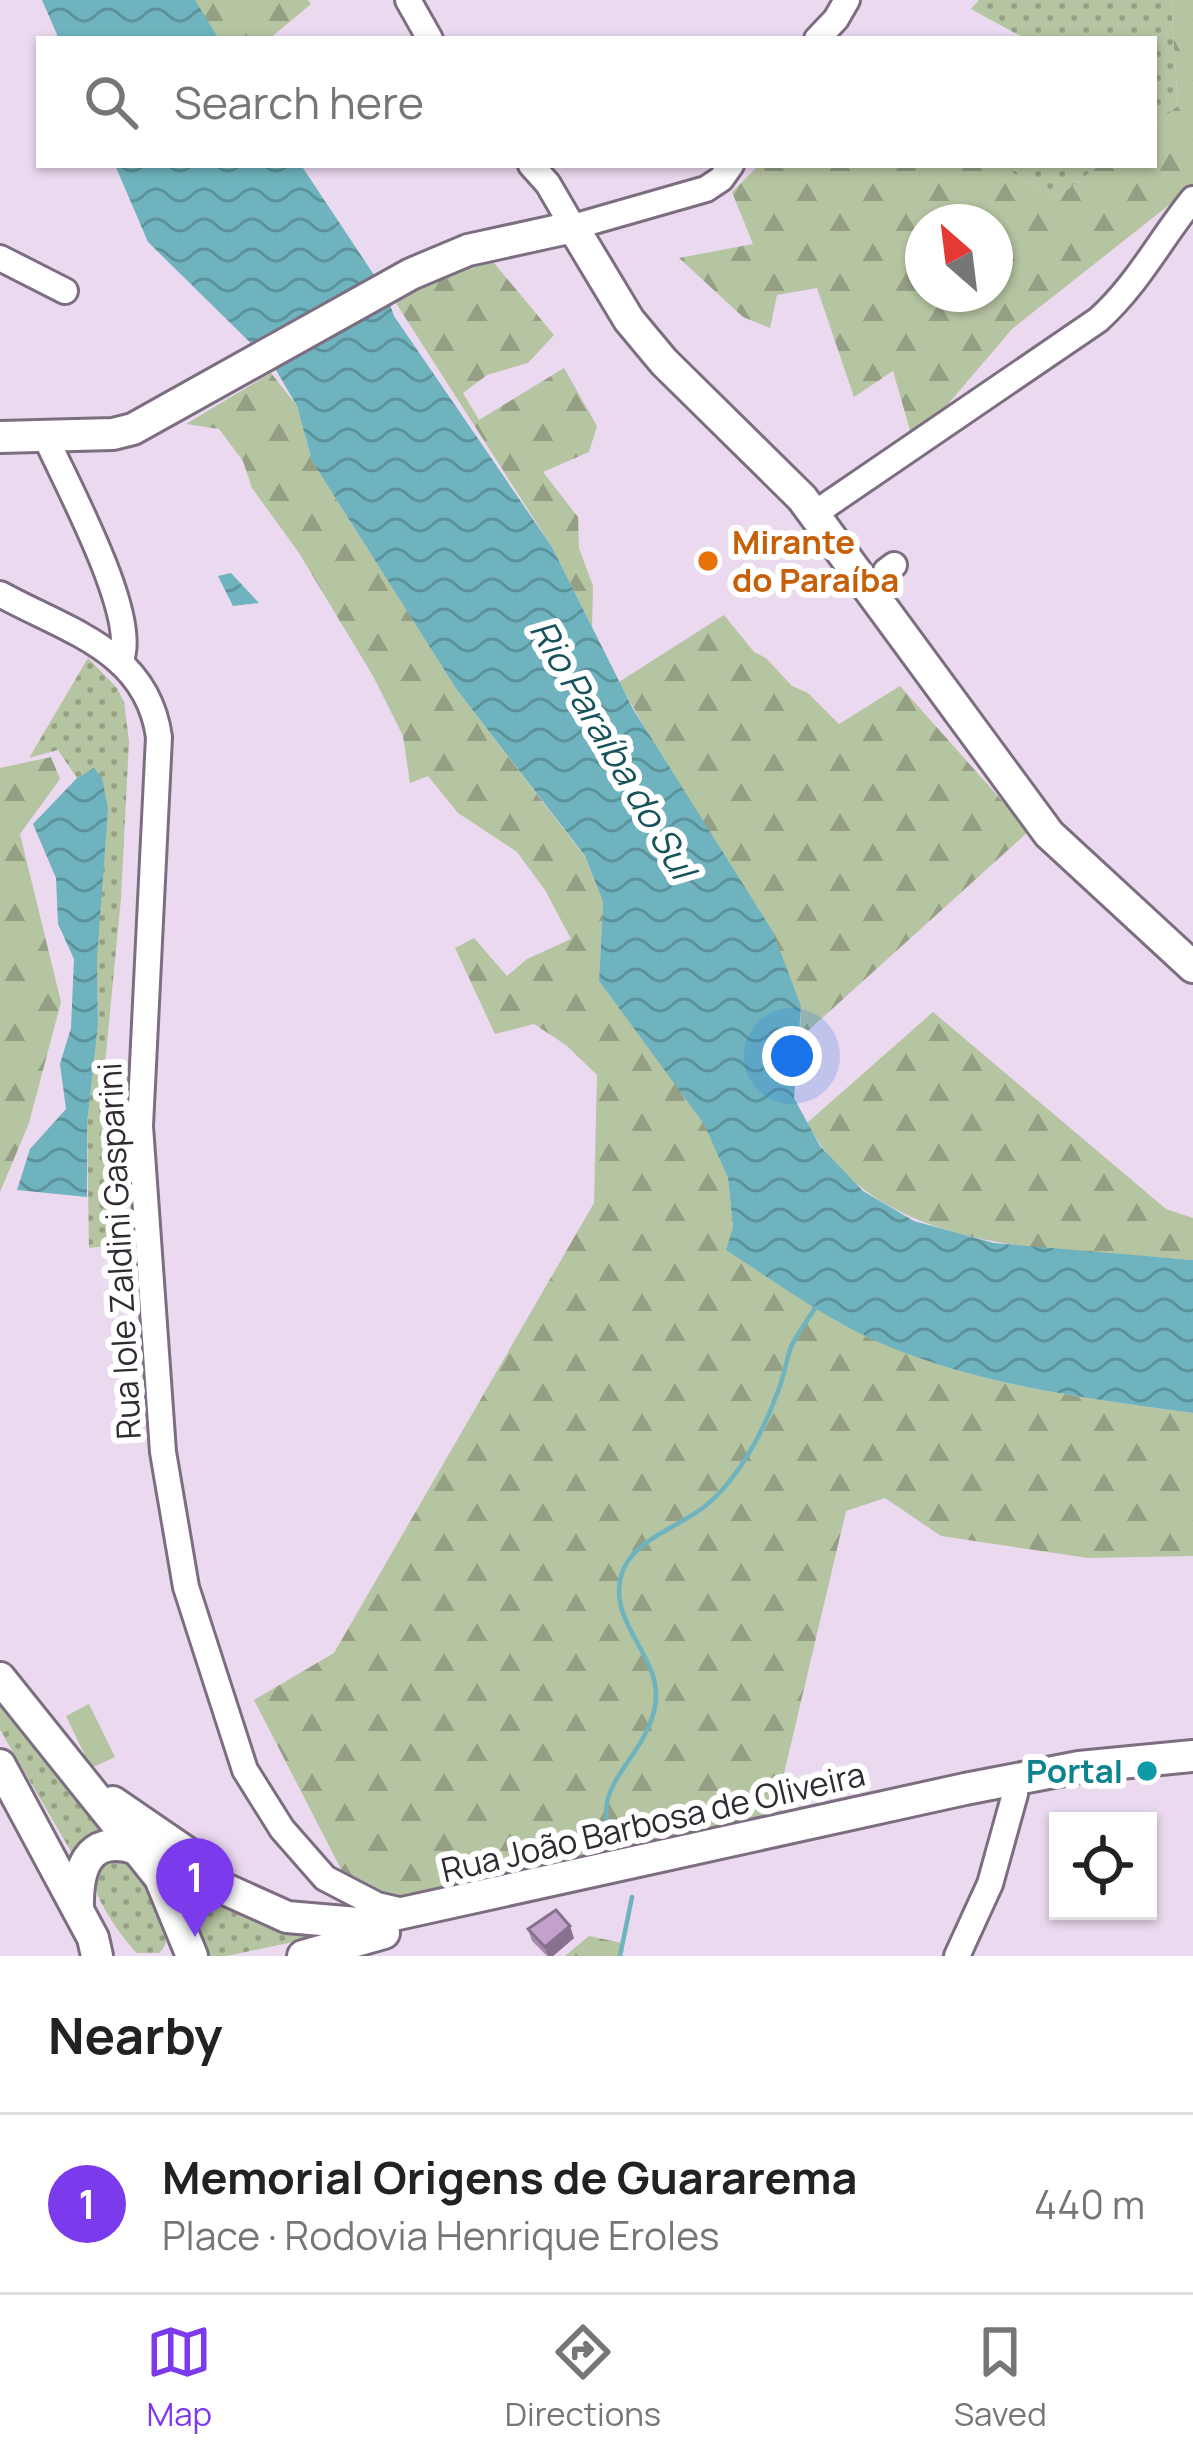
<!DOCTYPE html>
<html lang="en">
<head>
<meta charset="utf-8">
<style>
  :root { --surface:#fff; --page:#f6f6f6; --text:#222; --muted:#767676; --line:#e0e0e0; --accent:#7c3aed }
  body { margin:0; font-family:Manrope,sans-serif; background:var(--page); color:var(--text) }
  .controls { position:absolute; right:36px; bottom:36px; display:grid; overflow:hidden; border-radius:0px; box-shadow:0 3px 9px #0004 }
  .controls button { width:108px; height:108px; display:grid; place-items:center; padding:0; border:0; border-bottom:3px solid var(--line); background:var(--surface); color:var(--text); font:60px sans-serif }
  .compass { position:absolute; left:905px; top:204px; width:108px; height:108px; border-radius:50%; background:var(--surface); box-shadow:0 3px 9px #0004; rotate:332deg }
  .you { position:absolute; left:792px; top:1056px; width:42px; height:42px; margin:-30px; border:9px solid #fff; border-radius:50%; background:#1a73e8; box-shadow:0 0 0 18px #1a73e833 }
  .badge { display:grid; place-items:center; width:78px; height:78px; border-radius:50%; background:var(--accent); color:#fff; font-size:39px; font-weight:700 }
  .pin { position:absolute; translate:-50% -99px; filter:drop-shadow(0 3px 6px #0008) }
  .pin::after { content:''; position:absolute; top:63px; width:42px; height:36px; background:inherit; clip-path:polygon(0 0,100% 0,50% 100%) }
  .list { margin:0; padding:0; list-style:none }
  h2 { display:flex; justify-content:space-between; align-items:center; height:156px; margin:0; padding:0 48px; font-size:51px }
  h2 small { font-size:39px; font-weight:400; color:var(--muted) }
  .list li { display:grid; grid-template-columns:78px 1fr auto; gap:36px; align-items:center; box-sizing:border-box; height:180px; padding:0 48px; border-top:3px solid var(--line) }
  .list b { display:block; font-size:45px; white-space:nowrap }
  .list p { margin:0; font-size:39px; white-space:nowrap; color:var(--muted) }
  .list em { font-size:39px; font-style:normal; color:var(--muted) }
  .icon { flex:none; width:66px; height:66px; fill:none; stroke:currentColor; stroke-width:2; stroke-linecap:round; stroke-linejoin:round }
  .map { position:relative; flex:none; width:1193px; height:1956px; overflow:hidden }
  .search { position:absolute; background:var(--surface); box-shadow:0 3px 9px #0004; left:36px; right:36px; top:36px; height:132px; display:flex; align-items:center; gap:30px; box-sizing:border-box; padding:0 42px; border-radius:0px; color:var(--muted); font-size:45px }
  .sheet { height:336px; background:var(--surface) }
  nav { display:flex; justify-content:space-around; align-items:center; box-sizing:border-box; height:168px; border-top:3px solid var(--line); background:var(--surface); font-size:33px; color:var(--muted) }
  nav a { display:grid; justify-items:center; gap:6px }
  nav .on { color:var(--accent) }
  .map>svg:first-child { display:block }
  .grass { fill:url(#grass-dots) }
  .forest { fill:url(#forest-firs); fill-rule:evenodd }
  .pitch { fill:#b5c4a1 }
  .water { fill:url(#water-waves) }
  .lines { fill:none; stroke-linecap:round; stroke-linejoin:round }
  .stream { stroke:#6eb3bd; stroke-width:4.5 }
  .minor-casing { stroke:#7c6d81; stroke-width:30 }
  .major-casing { stroke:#7c6d81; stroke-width:36 }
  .minor { stroke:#fff; stroke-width:24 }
  .major { stroke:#fff; stroke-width:30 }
  .wall { fill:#a78aaf }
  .shaded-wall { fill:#88718f }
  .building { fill:#c2a1cc; stroke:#88718f; stroke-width:3 }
  .food-dot { fill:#e8710a; stroke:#fff; stroke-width:4.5 }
  .culture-dot { fill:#0f9aa8; stroke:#fff; stroke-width:4.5 }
  .labels { text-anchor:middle; stroke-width:12; stroke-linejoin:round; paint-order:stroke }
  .food-label { font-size:33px; font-weight:bold; fill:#c56008; stroke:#fff; text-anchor:start }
  .street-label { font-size:33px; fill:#302a32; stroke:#fff }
  .culture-label { font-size:33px; font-weight:bold; fill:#0d838f; stroke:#fff; text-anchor:end }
  .water-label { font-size:36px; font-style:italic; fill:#17535b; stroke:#fff }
</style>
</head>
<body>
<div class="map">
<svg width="1193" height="1956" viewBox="0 0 1193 1956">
  <defs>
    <pattern id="grass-dots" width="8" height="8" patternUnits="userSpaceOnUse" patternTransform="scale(3)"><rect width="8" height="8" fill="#b5c4a1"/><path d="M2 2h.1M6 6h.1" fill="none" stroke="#949f84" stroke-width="1.8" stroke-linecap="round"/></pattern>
    <pattern id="forest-firs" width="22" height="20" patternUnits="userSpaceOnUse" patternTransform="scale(3)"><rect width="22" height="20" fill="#b5c4a1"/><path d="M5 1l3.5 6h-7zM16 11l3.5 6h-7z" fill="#949f84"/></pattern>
    <pattern id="water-waves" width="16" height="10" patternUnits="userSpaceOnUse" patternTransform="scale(3)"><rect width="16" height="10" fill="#6eb3bd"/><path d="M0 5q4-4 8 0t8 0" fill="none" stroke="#5b929a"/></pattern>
  </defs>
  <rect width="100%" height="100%" fill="#ead9ef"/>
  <g class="grass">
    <polygon points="979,0 1171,0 1178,107 1154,125 1154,39 1026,39 971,9"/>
    <polygon points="999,165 1100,165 1056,198"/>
    <polygon points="88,658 117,688 124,702 129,741 121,898 104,1074 114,1245 89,1248 87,1124 98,1025 94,769 77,778 58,750 29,758"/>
    <polygon points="0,1699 114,1828 95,1831 72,1853 0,1730"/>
    <path d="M 111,1854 L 137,1864 C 148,1887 183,1933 159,1953 L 137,1953 C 123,1939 83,1886 96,1867 C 100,1861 106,1858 111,1854 Z"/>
    <polygon points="176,1874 349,1930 227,1956 199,1956 190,1913"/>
  </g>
  <g class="forest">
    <polygon points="194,0 308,0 311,4 269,39 219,39"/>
    <path d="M 1171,0 L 1193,0 L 1193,186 L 1012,329 L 914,444 L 893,371 L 854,397 L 817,288 L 777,295 L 770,328 L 743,317 L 679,258 L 753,244 L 732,192 L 759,165 L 999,165 L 1056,198 L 1100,165 L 1154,165 L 1154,125 L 1178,106 ZM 923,222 L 995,222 L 995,294 L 923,294 Z"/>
    <polygon points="489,257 554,335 528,363 487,375 463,393 479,420 564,368 597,426 589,452 543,472 578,517 579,548 593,586 592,627 552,547 394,300"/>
    <path d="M 271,373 L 297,406 L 312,461 L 457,690 L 585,857 L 603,902 L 599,981 L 704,1123 L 728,1178 L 733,1227 L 727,1250 C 778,1283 829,1322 886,1345 C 983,1386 1089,1399 1193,1413 L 1193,1556 L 1088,1558 L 941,1536 L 885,1498 L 846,1511 L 773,1820 L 403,1900 L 377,1893 L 343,1873 L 254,1700 L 334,1653 L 594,1203 L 597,1075 L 566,1045 L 534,1024 L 495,1034 L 455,948 L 474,938 L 507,976 L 527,959 L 571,939 L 545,890 L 517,852 L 458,813 L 428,776 L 410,783 L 403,736 L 373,676 L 299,553 L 252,488 L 243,461 L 219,429 L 186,424 Z"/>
    <polygon points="724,615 754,652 766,658 792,686 808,693 839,724 900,686 1029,831 800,1038 801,1006 619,682"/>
    <polygon points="51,757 60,779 20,834 61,1002 29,1123 0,1192 0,768"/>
    <path d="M 933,1012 L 1166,1209 L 1193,1218 L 1193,1260 C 1059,1248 881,1259 807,1123 Z"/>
    <polygon points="589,1936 622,1943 620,1956 565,1956"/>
  </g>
  <polygon class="pitch" points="89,1704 115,1757 91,1768 66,1716"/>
  <g class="water">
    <polygon points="42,0 195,0 219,39 59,39"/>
    <path d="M 115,165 L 301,165 L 386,293 L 394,316 L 552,547 L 633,709 L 773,932 L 801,1006 L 794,1098 L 820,1146 L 863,1191 L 914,1221 L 994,1243 L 1193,1260 L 1193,1413 C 1089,1399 983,1386 885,1345 C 829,1322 777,1283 726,1250 L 733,1227 L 728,1178 L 704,1124 L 599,981 L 603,902 L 585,856 L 457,690 L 312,461 L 297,406 L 273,365 L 148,242 Z"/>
    <polygon points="231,573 259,603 233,606 218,576"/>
    <polygon points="94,768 102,778 108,808 97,958 98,1025 87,1124 87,1197 17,1190 30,1149 66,1109 60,1064 71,1028 74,959 58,924 56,878 33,824 77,778"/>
  </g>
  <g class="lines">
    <g class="stream">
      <path d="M 619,1846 C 579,1791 644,1763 655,1707 C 665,1655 601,1621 624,1568 C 637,1539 680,1526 704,1507 C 738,1480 764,1431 778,1391 C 784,1377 786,1361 791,1347 C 797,1333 808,1320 815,1308"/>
      <polyline points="620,1956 632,1897"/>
    </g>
    <g class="minor-casing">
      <g id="minor">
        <polyline points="408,0 430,39"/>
        <polyline points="817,39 836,19 847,0"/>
        <polyline points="531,165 548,184 573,227 706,189 721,179 731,165"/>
        <polyline points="0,258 65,291"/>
        <path d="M 46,438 C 66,483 139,616 121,659"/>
        <path d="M 814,514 L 1098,320 C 1138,284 1159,241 1193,199"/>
        <polyline points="886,571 894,565"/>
        <path d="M 0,594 C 67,631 147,650 159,737 L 140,1126 L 163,1452 L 186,1587 L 245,1770 L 282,1829 L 325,1878 L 377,1905 L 403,1911"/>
        <polyline points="957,1956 990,1884 1015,1794"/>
      </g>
    </g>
    <g class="major-casing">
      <g id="major">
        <polyline points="0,437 113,434 133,429 411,274 468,250 573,227 629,320 664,362 802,498 1049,834 1193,967"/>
        <polyline points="0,1678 160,1878 192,1956"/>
        <polyline points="0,1765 93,1938 97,1956"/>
        <polyline points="113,1802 202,1863"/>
        <path d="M 78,1909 C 77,1870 87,1834 134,1848 L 287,1917 L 357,1923 L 965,1789 L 1079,1767 L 1193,1756"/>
        <polyline points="303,1956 384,1933"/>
      </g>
    </g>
    <use href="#minor" class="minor"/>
    <use href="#major" class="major"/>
  </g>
  <polygon class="wall" points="528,1929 574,1938 553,1956 547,1956 532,1941"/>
  <polygon class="shaded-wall" points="570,1926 574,1938 553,1956 548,1956 545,1947"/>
  <polygon class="building" points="556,1910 570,1926 545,1947 528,1929"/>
  <circle class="food-dot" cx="708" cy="561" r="12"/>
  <circle class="culture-dot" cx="1147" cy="1771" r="12"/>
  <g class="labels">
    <g class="food-label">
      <text x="732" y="554">Mirante<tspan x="732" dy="38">do Paraíba</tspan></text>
    </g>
    <g class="street-label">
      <text transform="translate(119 1251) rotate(-93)" y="12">Rua Iole Zaldini Gasparini</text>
      <text transform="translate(653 1822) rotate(-13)" y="12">Rua João Barbosa de Oliveira</text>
    </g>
    <g class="culture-label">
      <text x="1123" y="1783">Portal</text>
    </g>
    <g class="water-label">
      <text transform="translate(613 749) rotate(60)" y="13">Rio Paraíba do Sul</text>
    </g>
  </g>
</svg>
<div class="controls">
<button><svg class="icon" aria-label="locate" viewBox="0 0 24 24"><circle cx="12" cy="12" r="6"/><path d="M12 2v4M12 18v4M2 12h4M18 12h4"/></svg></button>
</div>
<svg class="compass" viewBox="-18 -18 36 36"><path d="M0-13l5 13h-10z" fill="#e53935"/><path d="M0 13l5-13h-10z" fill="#767676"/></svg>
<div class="you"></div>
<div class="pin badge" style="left:195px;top:1937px">1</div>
<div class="search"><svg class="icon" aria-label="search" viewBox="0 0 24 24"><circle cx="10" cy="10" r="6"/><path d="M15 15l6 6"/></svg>Search here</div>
</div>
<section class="sheet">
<h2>Nearby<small></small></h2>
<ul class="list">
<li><span class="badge">1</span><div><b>Memorial Origens de Guararema</b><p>Place · Rodovia Henrique Eroles</p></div><em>440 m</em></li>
</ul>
</section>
<nav>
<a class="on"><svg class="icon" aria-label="map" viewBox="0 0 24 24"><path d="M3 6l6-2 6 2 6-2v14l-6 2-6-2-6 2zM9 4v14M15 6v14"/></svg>Map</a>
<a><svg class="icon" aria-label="directions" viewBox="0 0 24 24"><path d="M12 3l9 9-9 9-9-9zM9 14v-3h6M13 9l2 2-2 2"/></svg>Directions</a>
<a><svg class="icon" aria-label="saved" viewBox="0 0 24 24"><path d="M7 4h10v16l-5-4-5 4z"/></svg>Saved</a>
</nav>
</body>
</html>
